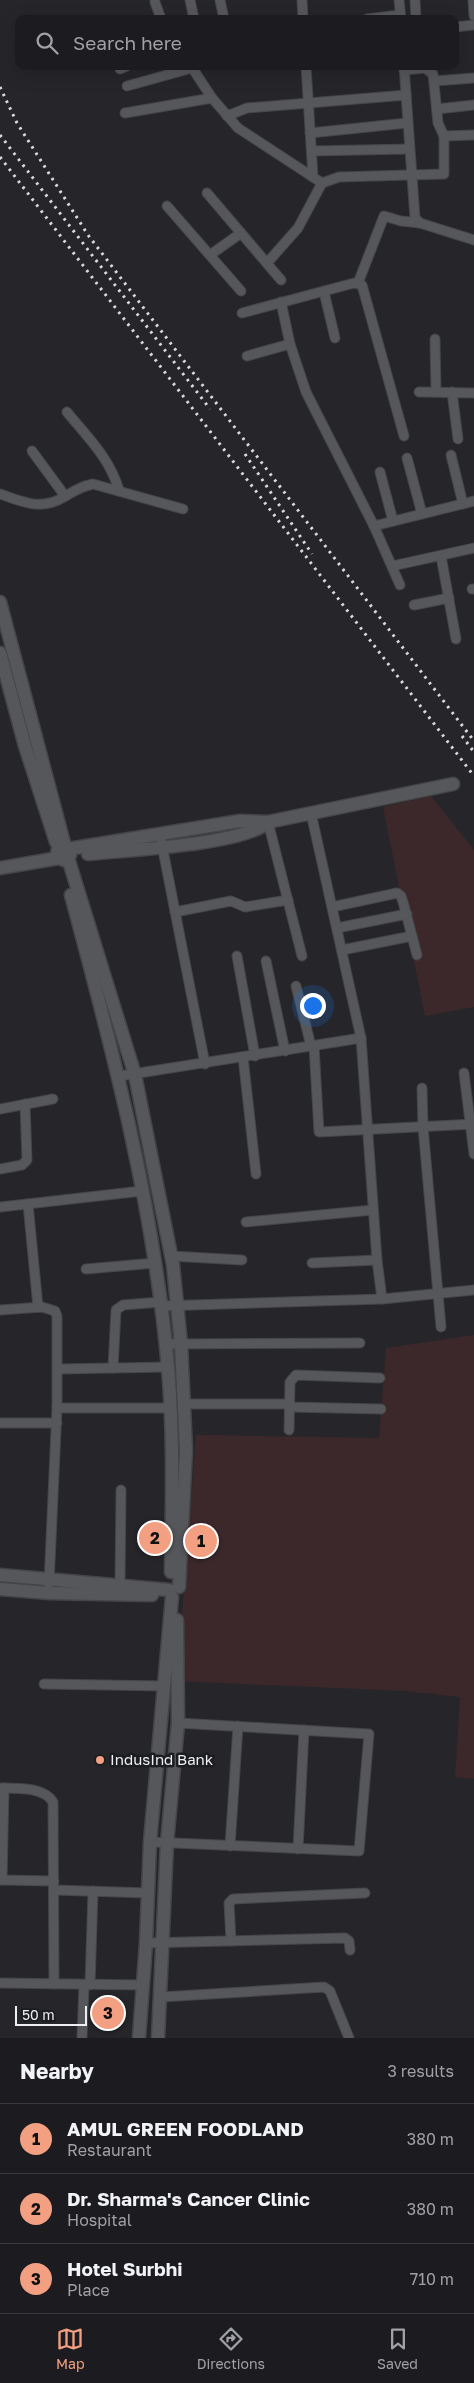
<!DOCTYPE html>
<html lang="en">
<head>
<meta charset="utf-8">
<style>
  :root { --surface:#1c1c20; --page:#252529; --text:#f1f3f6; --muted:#a0a1a5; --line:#3a3a3e; --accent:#f2a081 }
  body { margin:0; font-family:"Golos Text",sans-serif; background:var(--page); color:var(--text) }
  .scale { position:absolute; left:15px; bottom:12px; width:72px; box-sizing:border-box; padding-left:5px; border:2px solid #eeeff1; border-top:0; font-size:14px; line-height:18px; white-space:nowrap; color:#eeeff1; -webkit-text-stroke:4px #1c1d21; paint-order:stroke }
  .you { position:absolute; left:312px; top:1005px; width:18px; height:18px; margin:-12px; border:4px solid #fff; border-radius:50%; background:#1a73e8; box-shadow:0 0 0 8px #1a73e833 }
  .badge { display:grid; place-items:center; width:32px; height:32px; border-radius:50%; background:var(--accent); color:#111; font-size:16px; font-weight:700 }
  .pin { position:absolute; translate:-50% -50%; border:2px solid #fff; box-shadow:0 1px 5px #0006 }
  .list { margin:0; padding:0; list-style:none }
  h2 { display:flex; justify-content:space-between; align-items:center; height:65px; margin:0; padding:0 20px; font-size:21px }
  h2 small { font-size:16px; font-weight:400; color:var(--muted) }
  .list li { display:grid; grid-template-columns:32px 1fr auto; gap:15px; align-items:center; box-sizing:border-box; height:70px; padding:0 20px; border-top:1px solid var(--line) }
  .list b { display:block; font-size:19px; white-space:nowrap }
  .list p { margin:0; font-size:16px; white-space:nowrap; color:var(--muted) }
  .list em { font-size:16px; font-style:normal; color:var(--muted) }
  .icon { flex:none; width:28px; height:28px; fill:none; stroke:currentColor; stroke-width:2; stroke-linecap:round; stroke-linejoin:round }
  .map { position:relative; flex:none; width:474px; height:2038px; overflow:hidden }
  .search { position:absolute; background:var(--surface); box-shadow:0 5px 20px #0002; left:15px; right:15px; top:15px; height:55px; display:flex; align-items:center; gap:12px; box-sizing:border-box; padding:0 18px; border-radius:10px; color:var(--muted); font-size:19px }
  .sheet { height:275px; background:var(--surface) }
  nav { display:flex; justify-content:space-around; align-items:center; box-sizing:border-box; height:70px; border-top:1px solid var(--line); background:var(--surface); font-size:14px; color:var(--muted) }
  nav a { display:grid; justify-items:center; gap:2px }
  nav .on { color:var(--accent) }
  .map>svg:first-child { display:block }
  .industrial { fill:#3c282a }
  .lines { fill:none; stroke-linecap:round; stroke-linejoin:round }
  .street-casing { stroke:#454548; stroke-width:11 }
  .secondary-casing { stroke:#454548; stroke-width:15 }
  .street { stroke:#56575b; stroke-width:9 }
  .secondary { stroke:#56575b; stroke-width:12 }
  .rail { stroke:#dadadd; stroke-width:3; stroke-dasharray:2.5 5; stroke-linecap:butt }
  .poi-dot { fill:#f2a081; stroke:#1c1d21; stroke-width:2 }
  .labels { text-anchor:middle; stroke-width:5; stroke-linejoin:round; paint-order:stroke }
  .poi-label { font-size:15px; fill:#eeeff1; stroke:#1c1d21; text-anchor:start }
</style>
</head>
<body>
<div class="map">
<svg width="474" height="2038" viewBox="0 0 474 2038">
  <rect width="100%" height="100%" fill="#26262a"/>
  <g class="industrial">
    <polygon points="431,796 474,850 474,1007 425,1016 383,807"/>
    <polygon points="474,1335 474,1779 455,1777 460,1697 405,1691 177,1681 196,1435 379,1438 386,1348"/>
  </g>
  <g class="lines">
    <g class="street-casing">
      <g id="street">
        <polyline points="190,0 194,19"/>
        <polyline points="220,0 224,19"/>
        <polyline points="302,0 303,19"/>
        <polyline points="399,0 401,19"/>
        <polyline points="415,0 416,19"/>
        <polyline points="473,0 474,16"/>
        <polyline points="155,2 161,19"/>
        <polyline points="367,19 400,15"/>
        <polyline points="455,27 474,25"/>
        <polyline points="191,66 212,98 238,128 322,183"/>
        <polyline points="306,66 313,177"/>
        <polyline points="404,66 415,218 420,223 474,240"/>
        <polyline points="120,69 127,66"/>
        <polyline points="434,81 474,78"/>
        <polyline points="127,86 192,68"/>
        <polyline points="437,109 474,105"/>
        <polyline points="125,113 212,98"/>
        <polyline points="227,116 247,108 406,95"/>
        <polyline points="310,133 407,123"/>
        <polyline points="444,136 474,135"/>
        <polyline points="312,151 409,149"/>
        <polyline points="207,193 281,280"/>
        <polyline points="167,206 241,291"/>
        <polyline points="210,255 241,233"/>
        <polyline points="267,263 298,228 322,183 339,177 444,174 444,136 438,123 433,74 425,68 404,70"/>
        <polyline points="358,283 384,216 401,221 420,223"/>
        <polyline points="324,292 335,338"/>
        <polyline points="281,302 290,344 306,392 374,526 400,585"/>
        <polyline points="242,313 354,283 362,285 404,436"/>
        <polyline points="435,339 436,392"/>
        <polyline points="247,356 290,344"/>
        <polyline points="419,392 474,393"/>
        <polyline points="452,392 458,439"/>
        <path d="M 67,412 C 88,438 109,457 119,490"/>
        <polyline points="32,451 65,496"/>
        <polyline points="451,455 463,504"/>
        <polyline points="407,458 422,514"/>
        <polyline points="380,472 393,521"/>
        <path d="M 0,494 C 23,502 41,511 64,497 C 74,491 82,486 93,484 L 183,509"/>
        <polyline points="374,526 474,501"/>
        <polyline points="441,556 456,639"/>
        <polyline points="392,566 474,548"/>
        <polyline points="472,589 474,589"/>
        <polyline points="414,605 449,598"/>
        <polyline points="311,813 361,1038 377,1260 382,1299"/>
        <polyline points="268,822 302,956"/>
        <polyline points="160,835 205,1064"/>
        <polyline points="332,907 397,893 401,896 403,902 417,955"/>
        <polyline points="175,912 231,901 245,907 288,900"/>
        <polyline points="337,928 407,914"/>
        <polyline points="342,950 412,936"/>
        <polyline points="237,956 255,1056"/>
        <polyline points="266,961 285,1051"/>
        <polyline points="296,986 311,1046"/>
        <polyline points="314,1046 319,1132 474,1124"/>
        <polyline points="243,1057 256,1174"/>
        <polyline points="464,1073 474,1154"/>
        <polyline points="120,1076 361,1038"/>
        <polyline points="422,1088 423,1127 441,1327"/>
        <polyline points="0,1109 53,1099"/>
        <polyline points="0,1169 22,1165 27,1160 25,1104"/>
        <polyline points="28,1204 38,1307"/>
        <polyline points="0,1207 142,1191"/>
        <polyline points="246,1222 373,1210"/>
        <polyline points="171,1256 242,1260"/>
        <polyline points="312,1263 377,1260"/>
        <polyline points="86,1269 155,1263"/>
        <polyline points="161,1306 382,1299 474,1290"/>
        <polyline points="0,1310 42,1307 55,1311 57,1316 57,1408 49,1584"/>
        <polyline points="165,1344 360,1343"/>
        <polyline points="113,1368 116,1310 123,1305 161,1302"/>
        <polyline points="58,1369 168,1367"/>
        <polyline points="184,1404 290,1404"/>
        <polyline points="289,1407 381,1409"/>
        <polyline points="57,1408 171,1408"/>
        <polyline points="0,1423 57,1423"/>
        <polyline points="289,1430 290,1382 296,1375 380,1378"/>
        <polyline points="120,1584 121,1490"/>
        <polyline points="44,1684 164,1686"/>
        <path d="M 0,1788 C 16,1788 44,1787 53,1802 L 54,1984"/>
        <polyline points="150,1842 359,1851 369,1734 178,1723"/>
        <polyline points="230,1846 238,1726"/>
        <polyline points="298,1849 304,1730"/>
        <polyline points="0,1880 54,1881"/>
        <polyline points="2,1880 4,1788"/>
        <polyline points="54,1890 148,1893"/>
        <polyline points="231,1941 229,1903 233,1899 365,1893"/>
        <polyline points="146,1943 345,1938 349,1941 350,1950"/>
        <polyline points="0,1983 143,1985"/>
        <polyline points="90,1985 93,1891"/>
        <polyline points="161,1997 324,1987 330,1991 349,2038"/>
        <polyline points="82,2038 84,1985"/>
      </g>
    </g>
    <g class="secondary-casing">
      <g id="secondary">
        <polyline points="0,602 65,847"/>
        <polyline points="0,653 25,746 56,842"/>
        <polyline points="68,849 240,821 268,822 453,784"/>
        <path d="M 88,854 C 125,850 244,845 268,822"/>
        <polyline points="68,858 135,1075 173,1265 181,1344 186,1450 179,1587"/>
        <polyline points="0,868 59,858 64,860 70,855 68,849 62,847 58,849 57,854 59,858"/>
        <path d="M 71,895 C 113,1051 154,1207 168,1368 C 174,1436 172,1504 171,1572"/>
        <polyline points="0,1575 169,1590"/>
        <polyline points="0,1589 49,1593 152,1595"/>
        <polyline points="139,2038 146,1943 150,1842 172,1597"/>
        <polyline points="158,2038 167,1843 178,1723 177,1620"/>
      </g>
    </g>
    <use href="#street" class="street"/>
    <use href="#secondary" class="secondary"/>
    <g class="rail">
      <polyline points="0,87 17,123 88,235 474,741"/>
      <polyline points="0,135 210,409"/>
      <polyline points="0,157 474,776"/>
      <polyline points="245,454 312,554"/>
      <polyline points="462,736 474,752"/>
    </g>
  </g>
  <circle class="poi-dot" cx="100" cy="1760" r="5"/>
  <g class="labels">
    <g class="poi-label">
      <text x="110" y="1765">IndusInd Bank</text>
    </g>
  </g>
</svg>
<div class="scale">50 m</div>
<div class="you"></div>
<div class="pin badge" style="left:201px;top:1541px">1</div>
<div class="pin badge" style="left:155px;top:1538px">2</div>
<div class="pin badge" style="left:108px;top:2013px">3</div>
<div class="search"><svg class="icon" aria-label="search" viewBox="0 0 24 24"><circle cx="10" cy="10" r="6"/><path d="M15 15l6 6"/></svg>Search here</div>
</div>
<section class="sheet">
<h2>Nearby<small>3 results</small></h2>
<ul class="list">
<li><span class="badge">1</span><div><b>AMUL GREEN FOODLAND</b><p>Restaurant</p></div><em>380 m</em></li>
<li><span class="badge">2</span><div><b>Dr. Sharma's Cancer Clinic</b><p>Hospital</p></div><em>380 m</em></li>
<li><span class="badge">3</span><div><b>Hotel Surbhi</b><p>Place</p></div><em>710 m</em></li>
</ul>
</section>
<nav>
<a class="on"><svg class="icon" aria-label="map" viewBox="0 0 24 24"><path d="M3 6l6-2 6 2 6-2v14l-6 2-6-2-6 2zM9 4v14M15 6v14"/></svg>Map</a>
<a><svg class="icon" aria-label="directions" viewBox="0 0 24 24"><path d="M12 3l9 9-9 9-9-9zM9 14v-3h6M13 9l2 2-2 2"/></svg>Directions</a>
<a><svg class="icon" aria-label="saved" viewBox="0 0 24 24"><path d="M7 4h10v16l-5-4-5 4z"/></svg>Saved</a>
</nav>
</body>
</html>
